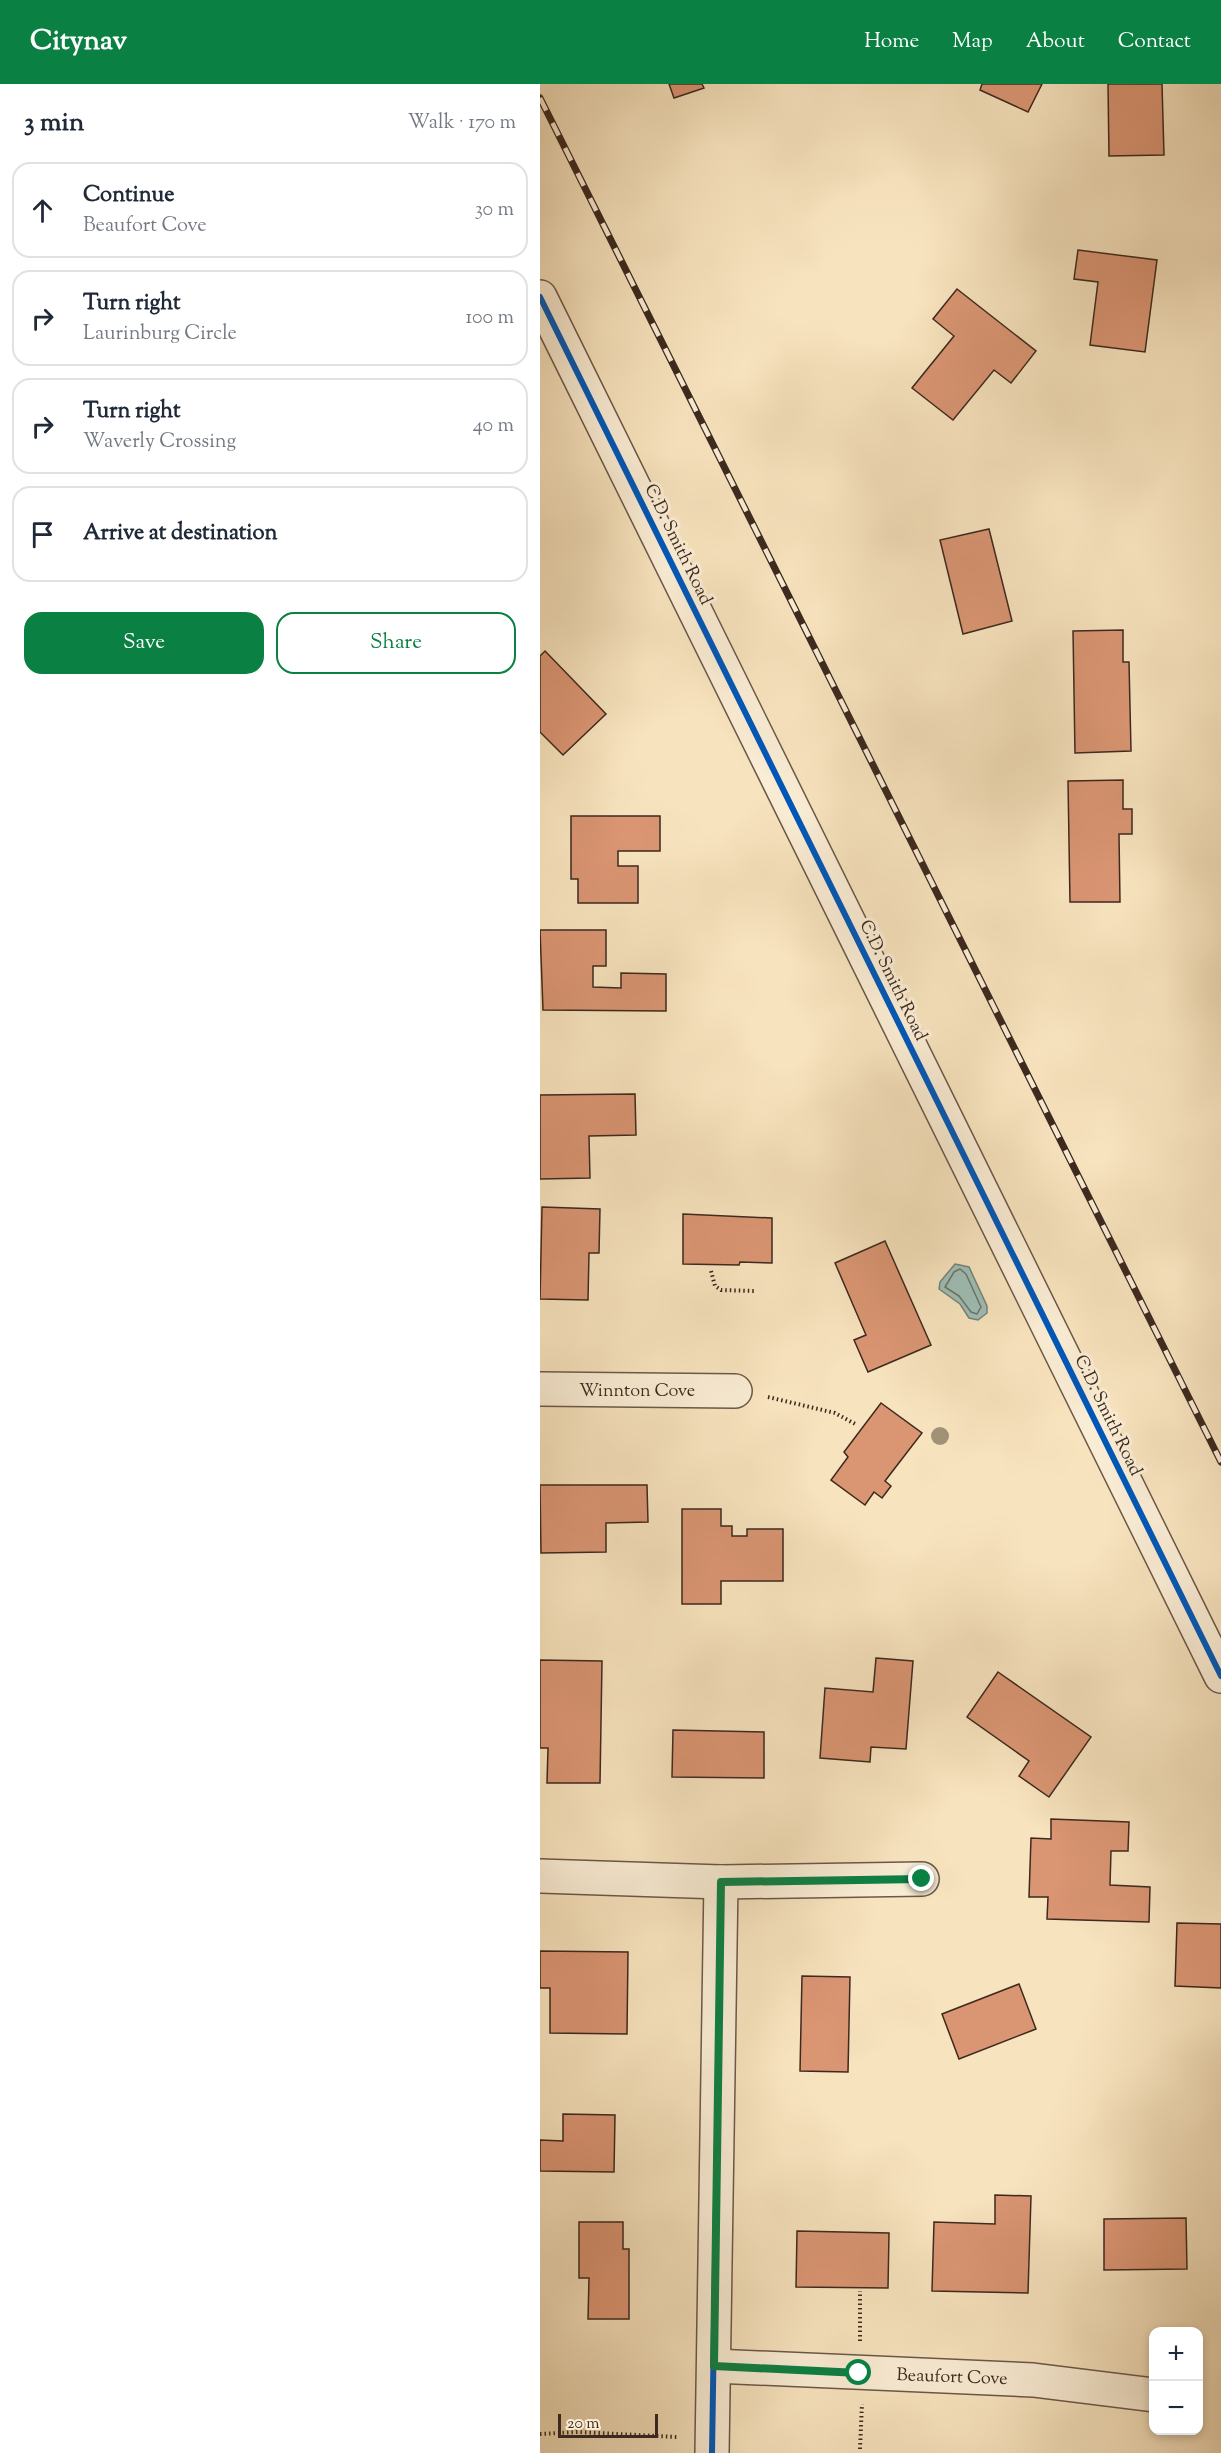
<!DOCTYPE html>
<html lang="en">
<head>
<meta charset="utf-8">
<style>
  :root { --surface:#fff; --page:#f6f6f7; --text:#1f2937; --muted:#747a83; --line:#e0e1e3; --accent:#0b8043 }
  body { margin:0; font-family:"Sorts Mill Goudy",serif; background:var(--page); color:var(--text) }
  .controls { position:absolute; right:18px; bottom:18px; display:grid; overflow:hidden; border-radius:12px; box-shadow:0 3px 9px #0003 }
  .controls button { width:54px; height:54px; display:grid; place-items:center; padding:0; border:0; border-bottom:2px solid var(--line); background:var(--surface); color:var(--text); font:30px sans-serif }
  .scale { position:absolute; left:18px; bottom:15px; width:100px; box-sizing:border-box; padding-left:6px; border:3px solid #3c291f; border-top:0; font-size:16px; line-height:21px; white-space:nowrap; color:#3c291f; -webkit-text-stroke:4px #faedd5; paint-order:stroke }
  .stop { position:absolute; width:18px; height:18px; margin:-14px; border:4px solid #0b8043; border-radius:50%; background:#fff }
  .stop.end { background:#0b8043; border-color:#fff; box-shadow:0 2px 6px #0008 }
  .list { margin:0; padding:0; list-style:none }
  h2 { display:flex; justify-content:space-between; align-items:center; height:78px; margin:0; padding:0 24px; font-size:26px }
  h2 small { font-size:20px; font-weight:400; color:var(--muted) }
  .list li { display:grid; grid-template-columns:39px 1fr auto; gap:18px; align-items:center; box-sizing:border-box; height:96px; margin:0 12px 12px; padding:0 12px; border:2px solid var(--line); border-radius:18px }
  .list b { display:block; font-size:22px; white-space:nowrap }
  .list p { margin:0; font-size:20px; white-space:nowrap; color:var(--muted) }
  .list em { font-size:20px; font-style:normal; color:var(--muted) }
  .actions { display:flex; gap:12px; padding:18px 24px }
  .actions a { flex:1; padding:14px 0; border:2px solid var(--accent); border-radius:18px; text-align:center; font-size:21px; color:var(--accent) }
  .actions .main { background:var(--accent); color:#fff }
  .icon { flex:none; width:33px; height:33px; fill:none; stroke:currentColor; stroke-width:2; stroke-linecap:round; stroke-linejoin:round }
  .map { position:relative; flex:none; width:681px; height:2369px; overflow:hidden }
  header { display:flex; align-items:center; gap:36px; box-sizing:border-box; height:84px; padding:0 30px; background:var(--accent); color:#fff }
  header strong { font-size:28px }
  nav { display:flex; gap:33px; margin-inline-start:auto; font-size:21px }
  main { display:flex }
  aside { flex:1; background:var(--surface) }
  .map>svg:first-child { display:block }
  .water { fill:#9dbeb5; stroke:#768279; stroke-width:1.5 }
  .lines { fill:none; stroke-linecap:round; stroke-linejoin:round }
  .shore { stroke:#6c746a; stroke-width:1.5 }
  .building { fill:#da9573; stroke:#3c291f; stroke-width:1.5 }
  .minor-casing { stroke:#6b5847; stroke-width:36 }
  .path { stroke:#3c291f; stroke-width:4; stroke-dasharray:1.5 3; stroke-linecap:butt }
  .minor { stroke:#faedd5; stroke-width:33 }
  .rail-casing { stroke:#3c291f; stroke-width:7 }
  .rail { stroke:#faedd5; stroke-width:4.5; stroke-dasharray:14; stroke-linecap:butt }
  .cycleway-casing { stroke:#faedd5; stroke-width:10 }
  .cycleway { stroke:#0057b8; stroke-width:6 }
  .tree { fill:#a19277 }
  .route { stroke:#0b8043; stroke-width:8 }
  .labels { text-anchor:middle; stroke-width:6; stroke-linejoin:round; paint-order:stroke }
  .street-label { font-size:18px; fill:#3c291f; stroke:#faedd5 }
</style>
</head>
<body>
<header>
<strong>Citynav</strong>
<nav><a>Home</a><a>Map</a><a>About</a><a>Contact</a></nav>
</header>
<main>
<aside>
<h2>3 min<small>Walk · 170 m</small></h2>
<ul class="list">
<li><svg class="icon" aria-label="ahead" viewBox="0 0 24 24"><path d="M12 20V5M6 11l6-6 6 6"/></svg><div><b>Continue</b><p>Beaufort Cove</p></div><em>30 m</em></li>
<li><svg class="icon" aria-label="right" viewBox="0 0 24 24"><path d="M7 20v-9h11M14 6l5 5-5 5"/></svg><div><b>Turn right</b><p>Laurinburg Circle</p></div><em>100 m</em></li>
<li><svg class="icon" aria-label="right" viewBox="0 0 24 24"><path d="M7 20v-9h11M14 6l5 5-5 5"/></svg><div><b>Turn right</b><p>Waverly Crossing</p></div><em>40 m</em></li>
<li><svg class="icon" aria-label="arrive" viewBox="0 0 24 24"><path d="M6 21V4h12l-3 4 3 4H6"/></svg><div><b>Arrive at destination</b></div></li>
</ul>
<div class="actions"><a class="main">Save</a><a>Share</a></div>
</aside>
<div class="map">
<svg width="681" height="2369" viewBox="0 0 681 2369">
  <rect width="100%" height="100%" fill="#f7e3be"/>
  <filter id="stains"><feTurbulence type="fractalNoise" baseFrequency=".00333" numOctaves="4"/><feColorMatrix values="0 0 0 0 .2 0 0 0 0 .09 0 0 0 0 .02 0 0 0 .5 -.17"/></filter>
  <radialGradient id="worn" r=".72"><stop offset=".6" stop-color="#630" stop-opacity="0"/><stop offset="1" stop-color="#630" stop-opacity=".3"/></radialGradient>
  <polygon class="water" points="415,1180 429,1183 447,1222 447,1229 438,1236 429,1234 420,1220 399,1205 400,1198"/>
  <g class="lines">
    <polygon class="shore" points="420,1185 426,1190 441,1223 437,1230 431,1228 419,1212 405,1203 414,1188"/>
  </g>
  <g class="building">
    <polygon points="129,0 162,0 164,4 134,14"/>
    <polygon points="442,0 502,0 488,28 440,6"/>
    <polygon points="568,0 622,0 624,71 569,72"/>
    <polygon points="538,166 617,176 605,268 550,261 558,198 534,195"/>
    <polygon points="417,205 496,267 471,299 454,286 413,336 372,304 414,252 393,235"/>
    <polygon points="449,445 472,537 423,550 400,456"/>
    <polygon points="583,546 583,578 589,578 591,667 535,669 533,547"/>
    <polygon points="5,567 66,630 23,671 0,648 0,572"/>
    <polygon points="583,696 583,725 592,725 592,750 579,750 580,818 530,818 528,697"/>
    <polygon points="31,732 120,732 120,767 78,767 78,782 98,782 98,819 38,819 38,795 31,795"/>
    <polygon points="0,846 66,846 66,882 53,882 53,903 81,904 81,889 126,890 126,927 3,926"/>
    <polygon points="95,1010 96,1051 49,1052 50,1094 0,1095 0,1011"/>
    <polygon points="2,1123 60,1125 59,1169 49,1169 48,1216 0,1215"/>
    <polygon points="143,1130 232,1134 232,1179 200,1178 199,1181 143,1180"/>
    <polygon points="345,1157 391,1261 328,1288 314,1256 326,1251 295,1179"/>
    <polygon points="341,1319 382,1349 345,1397 351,1402 342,1414 334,1408 325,1421 291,1396 308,1373 304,1368"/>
    <polygon points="0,1401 107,1401 108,1438 66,1439 66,1468 1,1469"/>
    <polygon points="142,1425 181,1425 181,1442 192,1442 192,1452 207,1452 207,1445 243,1445 243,1497 181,1497 181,1520 142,1520"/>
    <polygon points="336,1574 373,1577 366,1665 331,1663 330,1678 280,1674 285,1604 333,1608"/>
    <polygon points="0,1576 62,1577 60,1699 7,1699 8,1664 0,1664"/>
    <polygon points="458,1588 551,1653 509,1713 479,1692 489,1677 427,1633"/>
    <polygon points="133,1646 224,1648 224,1694 132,1693"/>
    <polygon points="511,1735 589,1738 588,1767 571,1767 570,1801 610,1803 609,1838 507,1835 508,1813 489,1813 491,1754 511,1755"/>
    <polygon points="637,1839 681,1840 681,1904 635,1902"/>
    <polygon points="0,1867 88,1868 87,1950 10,1949 10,1904 0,1904"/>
    <polygon points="262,1892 310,1893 308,1988 260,1987"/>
    <polygon points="479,1900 496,1945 419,1975 402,1930"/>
    <polygon points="23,2030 75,2031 74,2088 0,2087 0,2056 23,2057"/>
    <polygon points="455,2111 491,2112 488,2209 392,2207 394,2138 455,2140"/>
    <polygon points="646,2134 647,2185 564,2186 564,2135"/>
    <polygon points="39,2138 83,2138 83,2165 89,2165 89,2235 48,2235 49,2194 39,2194"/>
    <polygon points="257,2147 349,2149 348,2204 256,2203"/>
  </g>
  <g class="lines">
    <g class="minor-casing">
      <g id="minor">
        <polyline points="0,213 681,1592"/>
        <polyline points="0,1305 195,1307"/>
        <polyline points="0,1792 181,1798 382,1795"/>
        <polyline points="174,2282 493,2296 614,2311"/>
        <polyline points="172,2369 181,1798"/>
      </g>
    </g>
    <g class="path">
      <polyline points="171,1187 175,1202 181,1206 214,1207"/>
      <polyline points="228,1313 295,1329 317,1341"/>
      <polyline points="320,2257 320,2207"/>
      <polyline points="0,2350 38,2348 137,2353"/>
      <polyline points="320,2365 322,2320"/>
    </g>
    <use href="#minor" class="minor"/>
    <g class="rail-casing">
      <polyline id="rail" points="0,14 681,1378"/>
    </g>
    <use href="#rail" class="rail"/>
    <g class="cycleway-casing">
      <g id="cycleway">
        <polyline points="0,213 681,1592"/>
        <polyline points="172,2369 181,1798"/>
      </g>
    </g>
    <use href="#cycleway" class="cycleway"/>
  </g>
  <circle class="tree" cx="400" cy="1352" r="9"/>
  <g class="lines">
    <polyline class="route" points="319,2289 174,2282 181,1798 382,1795"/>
  </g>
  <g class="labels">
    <g class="street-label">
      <text transform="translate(139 460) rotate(64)" y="6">C.D. Smith Road</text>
      <text transform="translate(354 896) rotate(64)" y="6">C.D. Smith Road</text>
      <text x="97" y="1312">Winnton Cove</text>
      <text transform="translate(569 1331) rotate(64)" y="6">C.D. Smith Road</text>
      <text transform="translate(412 2292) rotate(2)" y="6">Beaufort Cove</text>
    </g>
  </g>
  <rect width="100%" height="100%" filter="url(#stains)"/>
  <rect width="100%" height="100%" fill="url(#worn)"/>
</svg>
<div class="controls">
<button>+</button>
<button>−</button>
</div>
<div class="scale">20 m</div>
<div class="stop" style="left:319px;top:2289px"></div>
<div class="stop end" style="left:382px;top:1795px"></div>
</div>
</main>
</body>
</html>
